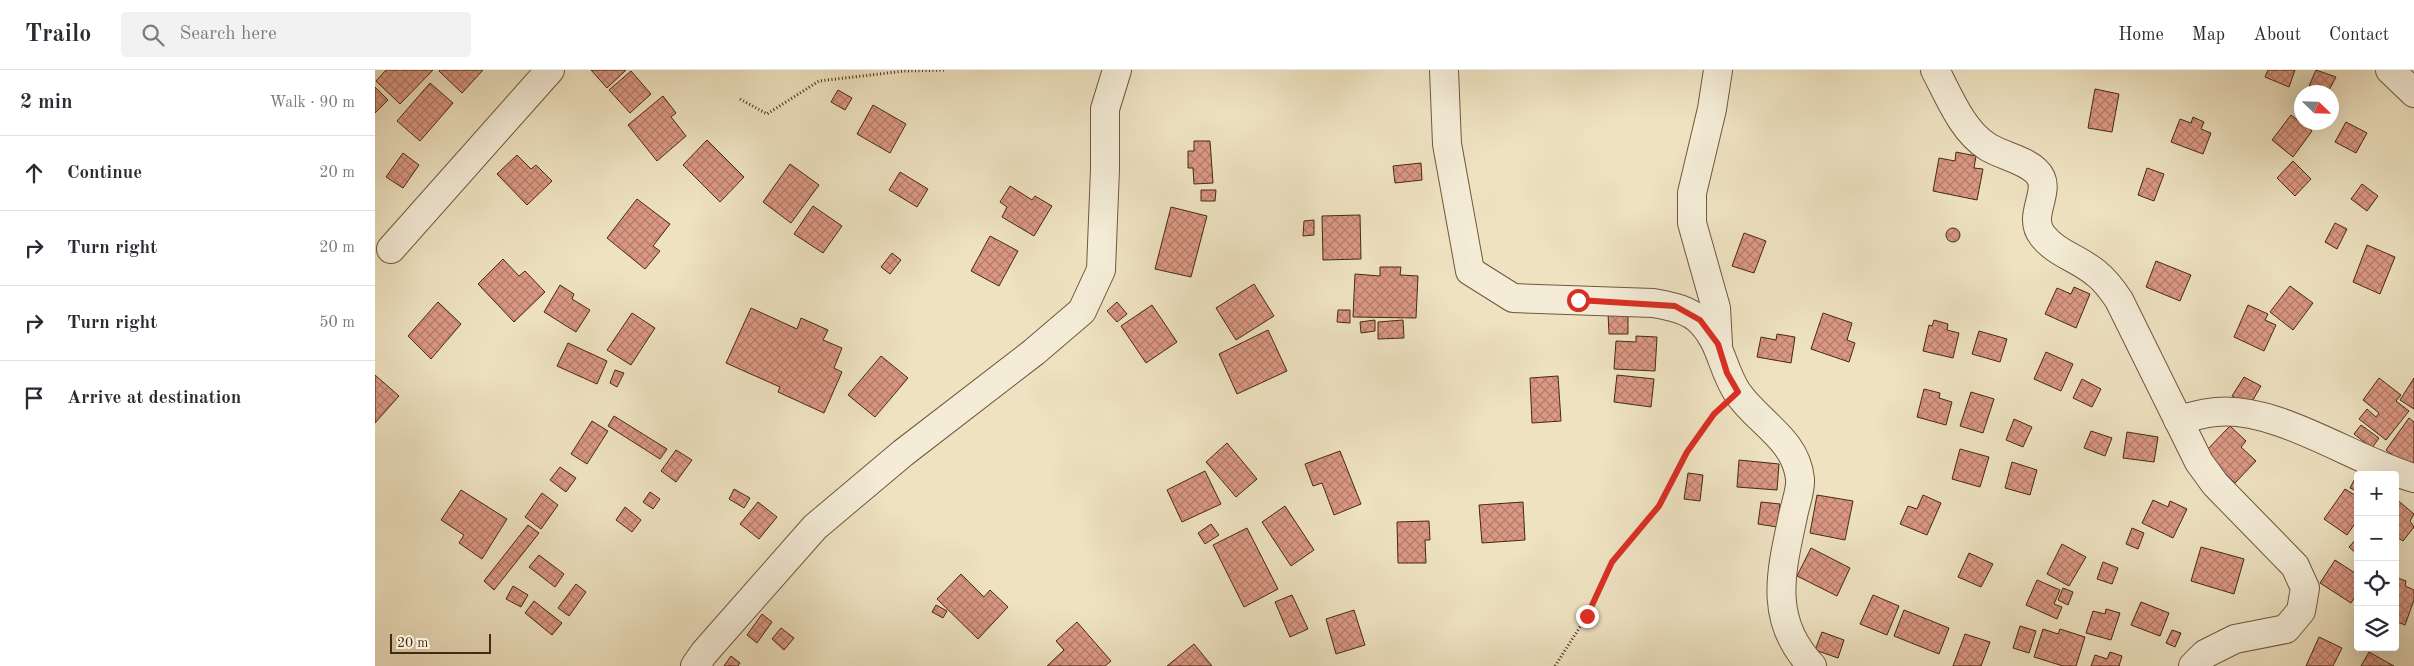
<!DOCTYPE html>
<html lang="en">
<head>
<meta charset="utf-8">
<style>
  :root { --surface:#fff; --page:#f2f2f3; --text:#2b2b33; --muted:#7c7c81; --line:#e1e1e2 }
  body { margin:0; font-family:"Old Standard TT",serif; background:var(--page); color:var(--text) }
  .controls { position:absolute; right:15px; bottom:15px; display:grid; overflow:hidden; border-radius:5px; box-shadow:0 5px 20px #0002 }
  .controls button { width:45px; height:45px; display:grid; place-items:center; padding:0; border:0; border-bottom:1px solid var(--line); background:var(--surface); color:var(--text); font:25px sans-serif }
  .compass { position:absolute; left:1919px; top:15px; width:45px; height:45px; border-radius:50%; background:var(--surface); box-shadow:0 5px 20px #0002; rotate:113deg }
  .scale { position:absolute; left:15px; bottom:12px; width:101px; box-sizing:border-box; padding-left:5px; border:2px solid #472912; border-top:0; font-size:14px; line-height:18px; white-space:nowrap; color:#472912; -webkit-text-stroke:4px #f4ecd7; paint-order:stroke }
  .stop { position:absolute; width:15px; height:15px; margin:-11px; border:4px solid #d93025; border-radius:50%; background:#fff }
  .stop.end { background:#d93025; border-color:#fff; box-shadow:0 1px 5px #0008 }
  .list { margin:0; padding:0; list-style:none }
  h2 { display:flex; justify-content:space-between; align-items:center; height:65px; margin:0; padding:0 20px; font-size:21px }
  h2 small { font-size:16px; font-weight:400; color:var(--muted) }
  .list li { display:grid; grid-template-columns:32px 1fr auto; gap:15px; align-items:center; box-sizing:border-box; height:75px; padding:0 20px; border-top:1px solid var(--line) }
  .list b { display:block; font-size:19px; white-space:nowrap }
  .list em { font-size:16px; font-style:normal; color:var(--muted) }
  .icon { flex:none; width:28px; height:28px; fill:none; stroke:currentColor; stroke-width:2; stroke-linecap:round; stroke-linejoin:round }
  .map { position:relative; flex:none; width:2039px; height:596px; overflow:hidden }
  header { display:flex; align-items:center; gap:30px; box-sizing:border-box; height:70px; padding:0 25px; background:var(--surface); border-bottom:1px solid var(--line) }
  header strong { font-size:24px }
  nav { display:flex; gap:28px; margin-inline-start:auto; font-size:18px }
  .search { width:350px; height:45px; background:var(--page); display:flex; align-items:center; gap:12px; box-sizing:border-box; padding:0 18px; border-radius:5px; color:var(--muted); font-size:19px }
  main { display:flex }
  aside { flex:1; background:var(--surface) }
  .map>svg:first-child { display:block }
  .building { fill:url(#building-cross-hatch); stroke:#472912 }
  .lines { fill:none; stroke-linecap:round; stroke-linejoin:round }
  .minor-casing { stroke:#71573e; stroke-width:30 }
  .path { stroke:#472912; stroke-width:3; stroke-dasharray:1 2.5; stroke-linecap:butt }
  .minor { stroke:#f4ecd7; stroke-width:28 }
  .route { stroke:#d93025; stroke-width:6 }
</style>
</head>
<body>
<header>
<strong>Trailo</strong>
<div class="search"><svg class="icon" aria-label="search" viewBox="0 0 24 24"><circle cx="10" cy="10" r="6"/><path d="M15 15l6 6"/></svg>Search here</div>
<nav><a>Home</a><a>Map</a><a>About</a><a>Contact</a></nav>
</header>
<main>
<aside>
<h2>2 min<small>Walk · 90 m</small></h2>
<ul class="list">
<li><svg class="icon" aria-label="ahead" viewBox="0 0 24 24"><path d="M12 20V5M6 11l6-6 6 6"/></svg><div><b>Continue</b></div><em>20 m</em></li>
<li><svg class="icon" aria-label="right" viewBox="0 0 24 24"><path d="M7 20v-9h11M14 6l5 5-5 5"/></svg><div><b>Turn right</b></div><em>20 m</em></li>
<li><svg class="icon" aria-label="right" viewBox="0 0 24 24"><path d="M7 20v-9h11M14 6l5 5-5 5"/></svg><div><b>Turn right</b></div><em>50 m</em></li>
<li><svg class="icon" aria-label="arrive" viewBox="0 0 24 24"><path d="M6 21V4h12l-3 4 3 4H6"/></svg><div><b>Arrive at destination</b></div></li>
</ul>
</aside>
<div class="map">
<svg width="2039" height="596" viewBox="0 0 2039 596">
  <defs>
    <pattern id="building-cross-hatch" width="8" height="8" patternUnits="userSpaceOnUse" patternTransform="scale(1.25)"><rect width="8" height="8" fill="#db9883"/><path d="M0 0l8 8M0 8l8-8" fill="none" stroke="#b37c6a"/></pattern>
  </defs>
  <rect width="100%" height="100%" fill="#eee2c1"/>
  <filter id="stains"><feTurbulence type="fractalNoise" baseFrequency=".004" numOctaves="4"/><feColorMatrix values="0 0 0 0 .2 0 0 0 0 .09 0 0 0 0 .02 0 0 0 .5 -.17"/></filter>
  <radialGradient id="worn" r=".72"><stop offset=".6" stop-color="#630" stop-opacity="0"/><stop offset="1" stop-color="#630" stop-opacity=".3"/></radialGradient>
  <g class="building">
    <polygon points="11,0 58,0 25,34 1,11"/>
    <polygon points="65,0 108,0 87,23 64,1"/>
    <polygon points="216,0 251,0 232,18"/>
    <polygon points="1893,0 1920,0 1914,17 1890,7"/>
    <polygon points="1941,0 1961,7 1953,22 1934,16"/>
    <polygon points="256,1 276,24 255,43 234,20"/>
    <polygon points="55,13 78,33 45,71 22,51"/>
    <polygon points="0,17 13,30 0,43"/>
    <polygon points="1720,19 1744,24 1737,62 1713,58"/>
    <polygon points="463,20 477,28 470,40 456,32"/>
    <polygon points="288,26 301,43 296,47 311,66 282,91 253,55"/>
    <polygon points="498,35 531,54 515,83 482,64"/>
    <polygon points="1916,45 1937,61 1918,87 1897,70"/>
    <polygon points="1818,47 1829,52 1826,59 1836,63 1828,84 1796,72 1805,49 1816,53"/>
    <polygon points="1971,52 1992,63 1981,83 1960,72"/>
    <polygon points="332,70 369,107 345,132 308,95"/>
    <polygon points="819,71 835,71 838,113 819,114 818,98 813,98 813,81 819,81"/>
    <polygon points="1581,82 1601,86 1599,98 1608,99 1602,130 1558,121 1564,88 1580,91"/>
    <polygon points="28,83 44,95 28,118 11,107"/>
    <polygon points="142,85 156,99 161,95 177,111 152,135 122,104"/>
    <polygon points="1918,91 1936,109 1920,126 1902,108"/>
    <polygon points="1046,93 1047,110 1020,113 1018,96"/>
    <polygon points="415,94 444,115 416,153 388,132"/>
    <polygon points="1772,98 1789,104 1779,131 1763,125"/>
    <polygon points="525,102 553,119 542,137 514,120"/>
    <polygon points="1987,114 2003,126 1992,141 1976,129"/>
    <polygon points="635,116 657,130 660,126 677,136 659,166 627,147 632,137 625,132"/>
    <polygon points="826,120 841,120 840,131 826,131"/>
    <polygon points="262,129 295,154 278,176 285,181 270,199 232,168"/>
    <polygon points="438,136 467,156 448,183 419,164"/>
    <polygon points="796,137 832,146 816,207 780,199"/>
    <polygon points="985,145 986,189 948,190 947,146"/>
    <polygon points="939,150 939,165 928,166 929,151"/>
    <polygon points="1960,153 1972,159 1962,179 1950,172"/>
    <circle cx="1578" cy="165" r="7"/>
    <polygon points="1369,163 1391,171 1379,203 1357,196"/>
    <polygon points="615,166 643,181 624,216 596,201"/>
    <polygon points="1992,175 2020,187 2005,224 1978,212"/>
    <polygon points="517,183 526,190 515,204 506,197"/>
    <polygon points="128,189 144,206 150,201 170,222 139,252 103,214"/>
    <polygon points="1781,191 1816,205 1805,231 1771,217"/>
    <polygon points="1005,197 1026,197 1025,205 1043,206 1041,248 978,247 980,204 1005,206"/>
    <polygon points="879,214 899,246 861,270 841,238"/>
    <polygon points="185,215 199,224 197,229 215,240 201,262 169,242"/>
    <polygon points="1915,216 1938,233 1918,260 1895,242"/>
    <polygon points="1699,217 1715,224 1701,258 1670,244 1682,218 1696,224"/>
    <polygon points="63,232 86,254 56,289 33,266"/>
    <polygon points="742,232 752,244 742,252 732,241"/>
    <polygon points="777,235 802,272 771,293 746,256"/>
    <polygon points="1873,235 1893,244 1890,250 1901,255 1889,281 1859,267"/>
    <polygon points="376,238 422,259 426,248 453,260 448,270 467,278 459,298 467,302 449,343 403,322 405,317 351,293"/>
    <polygon points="963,240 975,240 975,253 962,252"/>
    <polygon points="1253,242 1253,264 1234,264 1233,243"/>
    <polygon points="257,243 280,258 256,295 232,280"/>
    <polygon points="1448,243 1477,253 1472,270 1480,273 1474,292 1436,279"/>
    <polygon points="1000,250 1000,261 986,263 985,252"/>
    <polygon points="1028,250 1029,268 1003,269 1003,252"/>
    <polygon points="1559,250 1573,254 1572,260 1584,263 1578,288 1548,281 1554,255 1557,256"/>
    <polygon points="893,260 912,301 862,324 844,284"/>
    <polygon points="1604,261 1632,269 1625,292 1597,284"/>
    <polygon points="1402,264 1420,267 1416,293 1382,287 1386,267 1401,270"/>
    <polygon points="1261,266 1282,267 1280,301 1239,299 1241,271 1261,272"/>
    <polygon points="193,273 232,291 222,314 182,296"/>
    <polygon points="1671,282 1698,294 1686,321 1659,309"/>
    <polygon points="506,286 533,308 500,347 473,325"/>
    <polygon points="240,300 249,303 242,317 235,313"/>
    <polygon points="0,305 24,326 0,353"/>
    <polygon points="1242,305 1279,309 1276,337 1239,332"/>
    <polygon points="1183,306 1186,351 1157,353 1155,308"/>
    <polygon points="1869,307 1886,316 1875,335 1857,326"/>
    <polygon points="2004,308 2026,325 2021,331 2034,341 2011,370 1984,349 1992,339 2001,347 2004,343 1988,330"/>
    <polygon points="2039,308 2039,339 2025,330"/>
    <polygon points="1707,309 1726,319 1717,337 1698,328"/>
    <polygon points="1549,319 1565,323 1564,328 1577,332 1571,355 1542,347"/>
    <polygon points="1596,322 1619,329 1608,363 1585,356"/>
    <polygon points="239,346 292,379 285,389 233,356"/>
    <polygon points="2034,348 2039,352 2039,395 2036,399 2011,380"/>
    <polygon points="1639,349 1657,357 1648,377 1631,370"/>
    <polygon points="217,351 233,361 212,394 196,384"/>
    <polygon points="1986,355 2004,368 1997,378 1979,364"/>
    <polygon points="1855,356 1871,371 1866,377 1881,391 1860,413 1829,383"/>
    <polygon points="1716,361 1737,368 1730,386 1709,378"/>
    <polygon points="1752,362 1783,367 1779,392 1748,388"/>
    <polygon points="852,373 882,409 861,427 831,392"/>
    <polygon points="1585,379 1614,387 1605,417 1577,409"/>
    <polygon points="301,380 317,390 301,412 286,401"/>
    <polygon points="965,381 986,434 959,445 947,413 938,416 930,394"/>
    <polygon points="1364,390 1404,394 1402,420 1362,417"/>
    <polygon points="1637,392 1662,400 1655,425 1630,418"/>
    <polygon points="185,397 201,408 191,422 175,410"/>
    <polygon points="1985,399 1996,405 1983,405 1983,422 1975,418"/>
    <polygon points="830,401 846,434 807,452 792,420"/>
    <polygon points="1313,403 1328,405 1325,431 1309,429"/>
    <polygon points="359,419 375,428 369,438 354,429"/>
    <polygon points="1970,419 1983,427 1983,449 1972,465 1949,449"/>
    <polygon points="86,420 132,449 107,489 84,473 89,465 66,450"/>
    <polygon points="275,422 285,429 278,439 268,432"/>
    <polygon points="167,423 183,435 166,459 150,447"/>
    <polygon points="1442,425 1478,431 1470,470 1435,463"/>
    <polygon points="1548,425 1566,433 1552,465 1525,454 1533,436 1542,439"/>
    <polygon points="2020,428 2039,444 2035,451 2039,457 2028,471 2020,466"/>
    <polygon points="1778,430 1793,437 1795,431 1812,439 1798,468 1767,453"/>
    <polygon points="383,432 402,447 384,469 365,454"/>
    <polygon points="1148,432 1150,470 1107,473 1104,435"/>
    <polygon points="1386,432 1405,434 1402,457 1383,454"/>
    <polygon points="910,436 939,480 916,496 887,452"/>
    <polygon points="250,437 266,450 257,462 241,450"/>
    <polygon points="1054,451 1055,470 1050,470 1051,493 1023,493 1022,452"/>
    <polygon points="836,454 844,465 830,474 823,463"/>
    <polygon points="153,455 164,463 119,520 109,511"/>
    <polygon points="872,458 903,519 869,537 838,475"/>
    <polygon points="1757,458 1769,463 1763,479 1751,474"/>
    <polygon points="1983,467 1983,485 1974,477"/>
    <polygon points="1687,474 1711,487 1694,516 1672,504"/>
    <polygon points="1826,477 1869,489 1859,524 1816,511"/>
    <polygon points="1436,478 1475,498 1462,526 1422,506"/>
    <polygon points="1594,483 1618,494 1606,517 1583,507"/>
    <polygon points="164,485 189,504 180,517 154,497"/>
    <polygon points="1960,490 1983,505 1983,522 1976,533 1945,513"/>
    <polygon points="1728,492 1743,498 1737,514 1722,509"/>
    <polygon points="586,504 609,527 615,520 633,537 603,569 562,529"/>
    <polygon points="2020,507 2031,511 2030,516 2039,520 2039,530 2030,555 2020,551"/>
    <polygon points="1662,510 1685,520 1679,534 1687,537 1682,549 1651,535"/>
    <polygon points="201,514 211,522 194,546 183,538"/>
    <polygon points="138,516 153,525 146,537 131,529"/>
    <polygon points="1688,518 1698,522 1693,535 1683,530"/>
    <polygon points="917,525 933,559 915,567 900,532"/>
    <polygon points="1498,525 1524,536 1512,565 1485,554"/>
    <polygon points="159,531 187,553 177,565 150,543"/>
    <polygon points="1766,532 1794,543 1785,566 1756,555"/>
    <polygon points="561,535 572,541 568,548 557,542"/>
    <polygon points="1731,539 1745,543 1736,570 1711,563 1718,541 1730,544"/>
    <polygon points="979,540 990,575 961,584 951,549"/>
    <polygon points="1529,540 1574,558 1564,584 1519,566"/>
    <polygon points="387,544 397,552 382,573 372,565"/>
    <polygon points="702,552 736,591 730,596 672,596 689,580 681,571"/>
    <polygon points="1645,556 1661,561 1654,583 1638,578"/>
    <polygon points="406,558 419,568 409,580 397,569"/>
    <polygon points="1668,559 1683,564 1685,559 1710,567 1701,596 1688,596 1659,587"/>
    <polygon points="1797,560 1806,563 1800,577 1791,573"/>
    <polygon points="1447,562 1469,570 1463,588 1440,580"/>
    <polygon points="1590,564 1615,572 1606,596 1578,596"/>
    <polygon points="1944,567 1967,578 1958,596 1931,596"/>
    <polygon points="819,574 837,596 792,596"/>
    <polygon points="1735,582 1747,586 1744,596 1716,596 1720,585 1732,589"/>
    <polygon points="1994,582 2019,596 1986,596"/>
    <polygon points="356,586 365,593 363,596 349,596"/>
  </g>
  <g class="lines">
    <g class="minor-casing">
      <g id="minor">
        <path d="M 1069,0 L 1072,74 L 1095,201 L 1138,228 L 1278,233 C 1294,236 1314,239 1326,252 C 1346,272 1347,299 1362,322 C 1383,353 1421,369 1425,409 C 1426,420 1420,435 1418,446 C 1406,502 1393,550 1437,596"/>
        <path d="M 1560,0 C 1574,26 1587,61 1613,77 C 1628,86 1648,89 1661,101 C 1680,119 1651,144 1667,165 C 1680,183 1705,189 1722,204 C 1731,211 1738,221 1744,230 L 1824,392 L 1840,414 L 1920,496 L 1930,518 L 1926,541 L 1911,559 L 1860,569 L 1830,584 L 1818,596"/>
        <polyline points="2015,0 2039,23"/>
        <polyline points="16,179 175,0"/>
        <polyline points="1343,274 1341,238 1317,153 1317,123 1337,39 1343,0"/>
        <path d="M 1803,350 C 1816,347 1828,343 1841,342 C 1903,336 1979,391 2039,408"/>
        <polyline points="320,596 329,583 440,457 528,383 659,282 707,241 726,200 730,99 730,39 742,0"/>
      </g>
    </g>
    <g class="path">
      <polyline points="365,29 392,44 444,11 530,1 570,0"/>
      <polyline points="1180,596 1212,546 1237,492 1284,435 1311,382 1340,343"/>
    </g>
    <use href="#minor" class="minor"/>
  </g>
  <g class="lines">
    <polyline class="route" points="1203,230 1300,236 1325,250 1343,274 1352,303 1363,322 1339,344 1312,382 1284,436 1237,492 1212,546"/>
  </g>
  <rect width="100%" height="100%" filter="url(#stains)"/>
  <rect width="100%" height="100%" fill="url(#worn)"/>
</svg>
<div class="controls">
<button>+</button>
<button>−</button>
<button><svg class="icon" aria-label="locate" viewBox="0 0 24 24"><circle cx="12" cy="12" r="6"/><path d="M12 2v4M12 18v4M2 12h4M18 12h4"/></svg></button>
<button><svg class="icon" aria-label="layers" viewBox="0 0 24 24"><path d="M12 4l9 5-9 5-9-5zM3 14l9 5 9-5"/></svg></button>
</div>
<svg class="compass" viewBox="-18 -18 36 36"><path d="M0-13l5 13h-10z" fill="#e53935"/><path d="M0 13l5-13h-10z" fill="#7c7c81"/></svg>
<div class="scale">20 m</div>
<div class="stop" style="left:1203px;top:230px"></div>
<div class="stop end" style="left:1212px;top:546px"></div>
</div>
</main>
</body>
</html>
